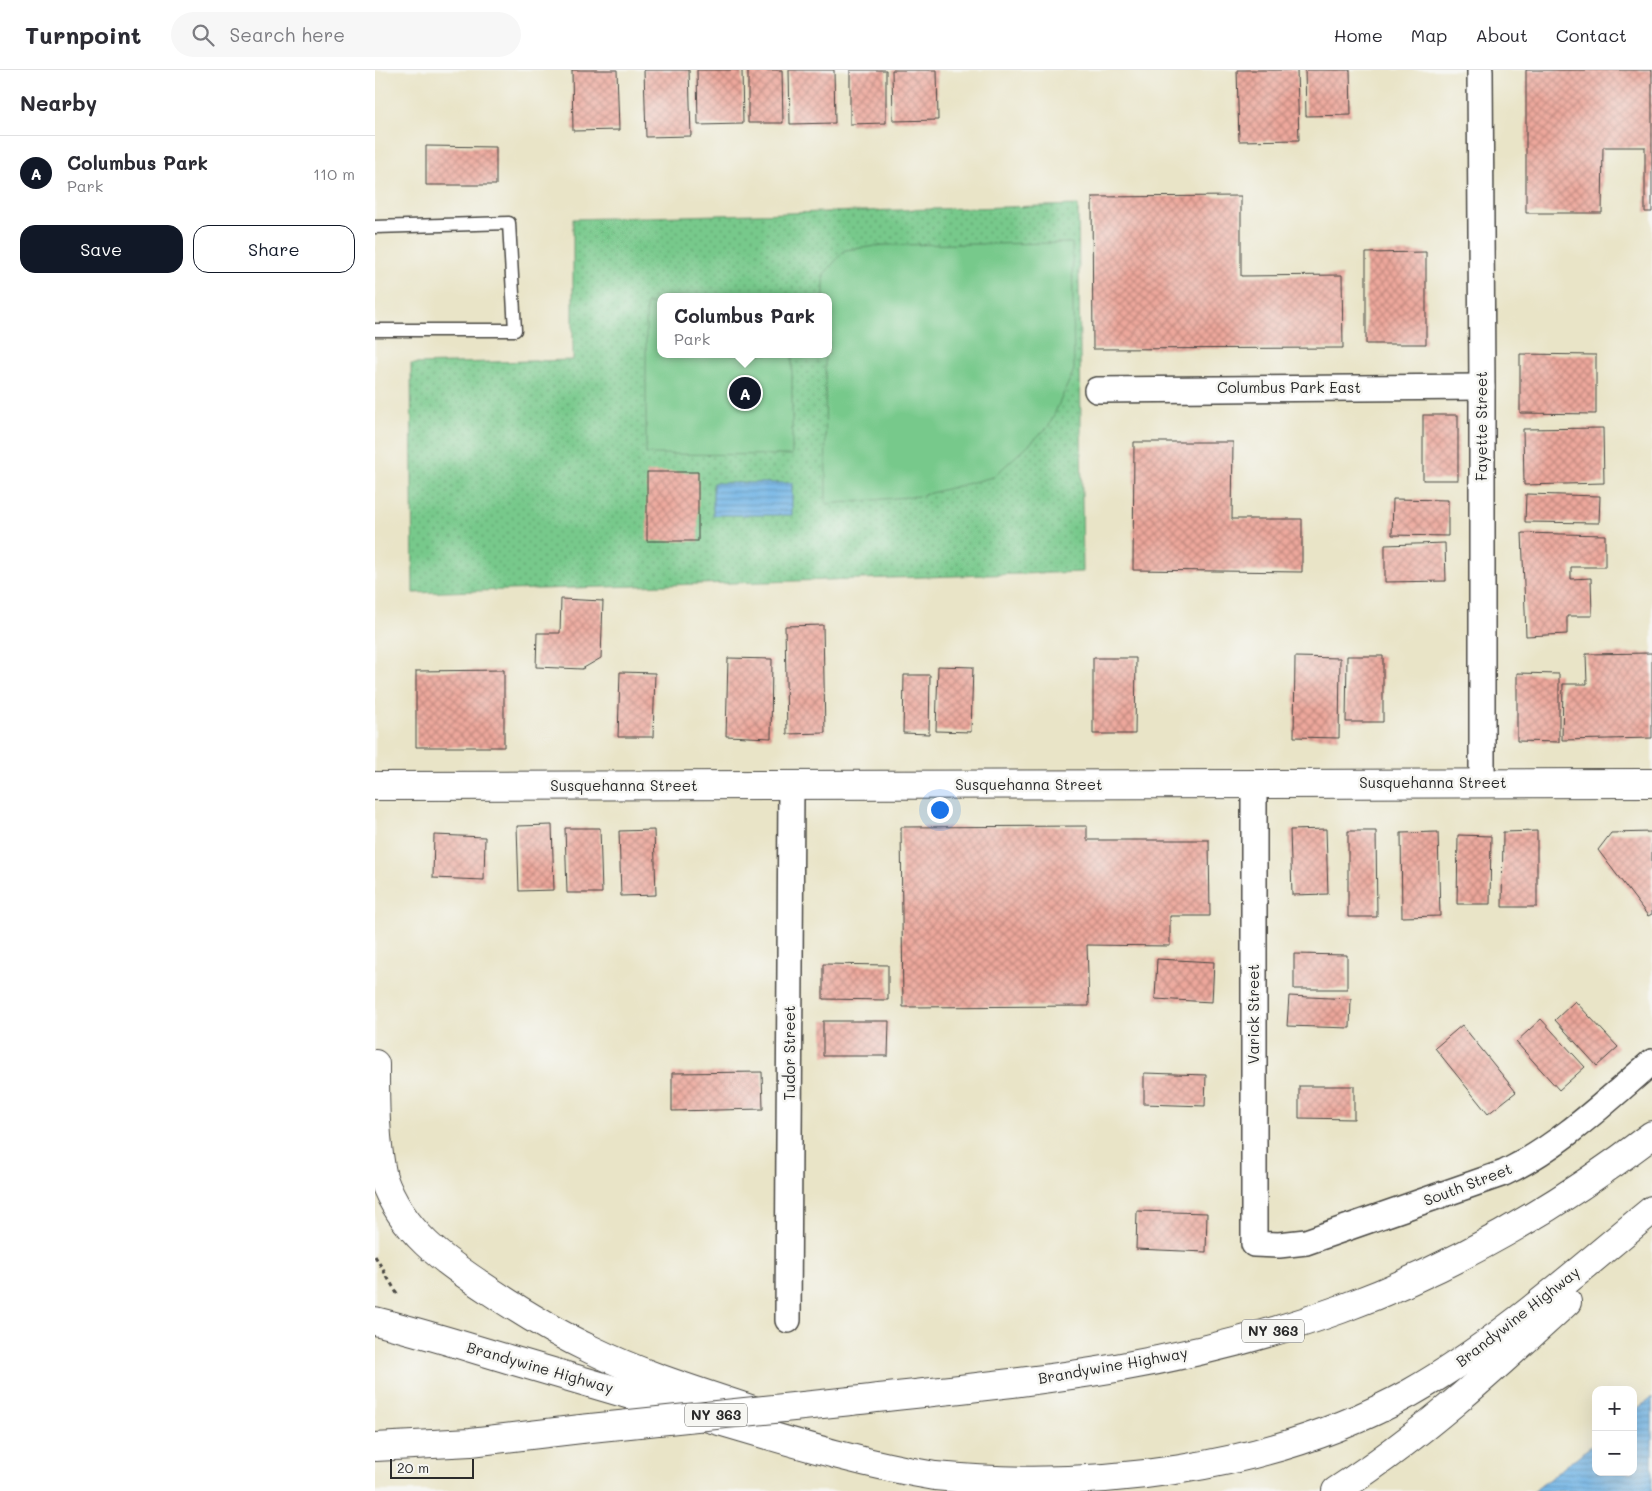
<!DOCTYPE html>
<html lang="en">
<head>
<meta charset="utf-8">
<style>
  :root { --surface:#fff; --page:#f7f7f7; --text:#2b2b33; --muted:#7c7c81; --line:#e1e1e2; --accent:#111827 }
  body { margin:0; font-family:Mali,sans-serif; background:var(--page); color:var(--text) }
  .controls { position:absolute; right:15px; bottom:15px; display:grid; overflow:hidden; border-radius:10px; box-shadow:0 5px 20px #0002 }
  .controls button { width:45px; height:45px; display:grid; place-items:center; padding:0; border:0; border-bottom:1px solid var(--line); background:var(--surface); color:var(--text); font:25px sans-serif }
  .scale { position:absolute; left:15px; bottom:12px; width:84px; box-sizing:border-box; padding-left:5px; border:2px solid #2b2b2b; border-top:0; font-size:14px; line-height:18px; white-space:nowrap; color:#2b2b2b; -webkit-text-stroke:4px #f6f6f2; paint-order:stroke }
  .you { position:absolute; left:564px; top:739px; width:18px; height:18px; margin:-12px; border:4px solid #fff; border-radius:50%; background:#1a73e8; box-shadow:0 0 0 8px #1a73e833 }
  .badge { display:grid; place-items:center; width:32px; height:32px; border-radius:50%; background:var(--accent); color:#fff; font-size:16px; font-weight:700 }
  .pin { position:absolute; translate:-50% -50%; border:2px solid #fff; box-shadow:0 1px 5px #0006 }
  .popup { position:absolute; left:282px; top:223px; width:175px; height:65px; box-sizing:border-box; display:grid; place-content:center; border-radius:10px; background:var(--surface); filter:drop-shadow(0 1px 4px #0005); font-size:16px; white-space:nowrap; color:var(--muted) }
  .popup b { font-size:19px; color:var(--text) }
  .popup::after { content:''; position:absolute; left:50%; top:100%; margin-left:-10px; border:10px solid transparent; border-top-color:var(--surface) }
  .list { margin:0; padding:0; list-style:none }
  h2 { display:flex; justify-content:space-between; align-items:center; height:65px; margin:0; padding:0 20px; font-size:21px }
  h2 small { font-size:16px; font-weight:400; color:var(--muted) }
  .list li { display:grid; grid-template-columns:32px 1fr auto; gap:15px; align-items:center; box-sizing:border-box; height:75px; padding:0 20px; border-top:1px solid var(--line) }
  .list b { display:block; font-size:19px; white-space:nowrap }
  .list p { margin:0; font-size:16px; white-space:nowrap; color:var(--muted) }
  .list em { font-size:16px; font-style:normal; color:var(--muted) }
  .actions { display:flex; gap:10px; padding:15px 20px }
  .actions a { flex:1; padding:11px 0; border:1px solid var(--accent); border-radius:15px; text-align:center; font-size:18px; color:var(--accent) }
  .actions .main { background:var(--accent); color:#fff }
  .icon { flex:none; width:28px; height:28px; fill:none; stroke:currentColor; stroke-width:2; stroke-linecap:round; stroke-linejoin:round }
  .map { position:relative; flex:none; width:1277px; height:1421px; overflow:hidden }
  header { display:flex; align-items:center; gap:30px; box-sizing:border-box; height:70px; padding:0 25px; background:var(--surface); border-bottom:1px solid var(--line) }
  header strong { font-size:24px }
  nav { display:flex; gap:28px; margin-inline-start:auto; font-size:18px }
  .search { width:350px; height:45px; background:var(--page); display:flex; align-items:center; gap:12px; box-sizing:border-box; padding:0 18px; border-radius:28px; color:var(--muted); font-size:19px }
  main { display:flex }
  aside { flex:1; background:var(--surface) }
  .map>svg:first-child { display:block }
  .park { fill:url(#park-dots); stroke:#517a5b; fill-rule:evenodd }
  .pitch { fill:#77c98b; stroke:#517a5b }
  .water { fill:url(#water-rules); stroke:#4d6f88 }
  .building { fill:url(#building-cross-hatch) }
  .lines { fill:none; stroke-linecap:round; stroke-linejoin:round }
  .lane-casing { stroke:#484742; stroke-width:15 }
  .street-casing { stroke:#484742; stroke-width:28 }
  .secondary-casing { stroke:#484742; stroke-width:30 }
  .primary-casing { stroke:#484742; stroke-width:30 }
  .path { stroke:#484742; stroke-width:3; stroke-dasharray:4 4; stroke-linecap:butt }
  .lane { stroke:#fff; stroke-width:12 }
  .street { stroke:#fff; stroke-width:25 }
  .secondary { stroke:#fff; stroke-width:28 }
  .primary { stroke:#fff; stroke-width:28 }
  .primary-bridge-casing { stroke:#484742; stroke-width:30; stroke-linecap:butt }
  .primary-bridge { stroke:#fff; stroke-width:28 }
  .labels { text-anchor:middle; stroke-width:5; stroke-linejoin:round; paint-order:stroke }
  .shield { fill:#f6f6f2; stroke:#686867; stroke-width:1 }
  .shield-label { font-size:14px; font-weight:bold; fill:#2b2b2b }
  .street-label { font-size:15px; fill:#2b2b2b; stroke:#f6f6f2 }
</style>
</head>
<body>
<header>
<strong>Turnpoint</strong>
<div class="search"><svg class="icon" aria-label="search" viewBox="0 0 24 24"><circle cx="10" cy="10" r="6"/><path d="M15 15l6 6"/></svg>Search here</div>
<nav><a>Home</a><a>Map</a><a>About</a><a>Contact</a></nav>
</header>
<main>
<aside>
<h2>Nearby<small></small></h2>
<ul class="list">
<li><span class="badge">A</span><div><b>Columbus Park</b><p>Park</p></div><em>110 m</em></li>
</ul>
<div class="actions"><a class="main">Save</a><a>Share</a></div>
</aside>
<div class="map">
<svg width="1277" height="1421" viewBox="0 0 1277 1421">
  <defs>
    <pattern id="park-dots" width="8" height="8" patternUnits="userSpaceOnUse" patternTransform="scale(1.25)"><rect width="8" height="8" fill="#77c98b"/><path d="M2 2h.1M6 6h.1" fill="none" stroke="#62a372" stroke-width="1.8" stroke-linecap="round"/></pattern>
    <pattern id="water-rules" width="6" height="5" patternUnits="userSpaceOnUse" patternTransform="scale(1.25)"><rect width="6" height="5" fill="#6fb3e5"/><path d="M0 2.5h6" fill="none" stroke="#5b92ba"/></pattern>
    <pattern id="building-cross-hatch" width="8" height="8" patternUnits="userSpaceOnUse" patternTransform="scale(1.25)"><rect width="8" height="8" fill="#eda79b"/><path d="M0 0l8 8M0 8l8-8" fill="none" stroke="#c0887f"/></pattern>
  </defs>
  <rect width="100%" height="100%" fill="#f6f6f2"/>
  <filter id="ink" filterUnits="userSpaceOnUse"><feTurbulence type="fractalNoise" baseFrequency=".02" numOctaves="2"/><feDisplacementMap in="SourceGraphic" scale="10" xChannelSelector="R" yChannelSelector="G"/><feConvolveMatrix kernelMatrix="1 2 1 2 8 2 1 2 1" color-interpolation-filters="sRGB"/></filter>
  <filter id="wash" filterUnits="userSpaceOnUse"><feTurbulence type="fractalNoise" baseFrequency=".0096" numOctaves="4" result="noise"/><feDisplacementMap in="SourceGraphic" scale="20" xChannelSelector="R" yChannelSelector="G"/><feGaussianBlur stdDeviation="1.12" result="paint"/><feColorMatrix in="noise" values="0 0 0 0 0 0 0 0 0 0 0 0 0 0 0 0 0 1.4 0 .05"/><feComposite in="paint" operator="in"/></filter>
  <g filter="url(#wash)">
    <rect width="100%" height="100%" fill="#e9e4c7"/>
    <path class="park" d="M 703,135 L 708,502 L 38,523 L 36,294 L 198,290 L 198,149 ZM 286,227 L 454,227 L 454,284 L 286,284 Z"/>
    <g class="pitch">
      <polygon points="697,173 699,300 674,356 618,407 544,426 451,434 450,284 454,284 454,227 449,227 449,204 470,180 510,175"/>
      <polygon points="271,234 286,234 286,284 417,284 417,385 271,384"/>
    </g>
    <g class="water">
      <rect x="338" y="413" width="79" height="32"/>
      <polygon points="1277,1327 1277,1421 1159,1421 1221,1372 1221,1402 1258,1402 1258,1342"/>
    </g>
    <g id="blocks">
      <g class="building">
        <polygon points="197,0 242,0 244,60 198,61"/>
        <polygon points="269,0 314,0 316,66 271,67"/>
        <polygon points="322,0 367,0 368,54 323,55"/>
        <polygon points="373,0 407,0 408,53 373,53"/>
        <polygon points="414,0 459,0 460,53 415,54"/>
        <polygon points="475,0 511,0 511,53 475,54"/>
        <polygon points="517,0 562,0 563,50 518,51"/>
        <polygon points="862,0 922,0 924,70 864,71"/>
        <polygon points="930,0 975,0 976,45 931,46"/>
        <polygon points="1151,0 1277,0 1277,142 1270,142 1270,77 1228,77 1227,143 1151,143"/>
        <polygon points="51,76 121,77 121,115 51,115"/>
        <polygon points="866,126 866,206 967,205 968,278 718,279 717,127"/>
        <polygon points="1051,182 1051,274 991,274 991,183"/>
        <polygon points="1145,284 1221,285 1221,344 1145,343"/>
        <rect x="1048" y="345" width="35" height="65"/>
        <polygon points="1228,358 1229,413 1149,415 1148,359"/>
        <polygon points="759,372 858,372 857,449 927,449 927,502 758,500"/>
        <rect x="272" y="402" width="51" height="69"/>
        <polygon points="1151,424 1225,426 1224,453 1150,452"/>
        <polygon points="1018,429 1073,430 1073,466 1017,465"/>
        <polygon points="1147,463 1230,465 1230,497 1196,497 1196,509 1216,508 1217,546 1192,546 1192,564 1151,566"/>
        <polygon points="1070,473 1071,511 1010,512 1010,475"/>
        <polygon points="186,529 228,531 226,588 207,599 161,597 162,563 185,563"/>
        <polygon points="448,555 450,663 412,664 410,556"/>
        <polygon points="1277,583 1277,668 1187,670 1188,614 1212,614 1211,584"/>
        <polygon points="972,586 1008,586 1008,652 971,652"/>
        <polygon points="920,587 965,588 964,668 919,667"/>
        <polygon points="353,588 397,589 396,668 351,666"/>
        <polygon points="718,588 761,588 760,664 718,664"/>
        <polygon points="563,596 598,597 596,662 561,661"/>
        <polygon points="129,600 129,677 41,677 41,601"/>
        <polygon points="245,602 280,603 278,667 243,667"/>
        <polygon points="1142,603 1184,604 1184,672 1142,671"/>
        <polygon points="529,605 555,605 554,664 528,663"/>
        <polygon points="177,755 179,820 144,821 142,756"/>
        <polygon points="712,756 712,770 834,770 835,846 795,846 795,876 712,875 714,936 528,937 526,757"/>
        <polygon points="190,758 225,758 227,823 192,823"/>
        <polygon points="951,759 953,824 917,825 915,760"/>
        <polygon points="279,760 281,825 246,826 244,761"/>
        <polygon points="973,761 1001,761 1002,847 973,847"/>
        <polygon points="1162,761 1162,837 1127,837 1128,762"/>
        <polygon points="1063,762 1065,846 1027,847 1026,763"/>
        <polygon points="1277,762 1277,844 1273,846 1223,780 1236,763"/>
        <polygon points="59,765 110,767 109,810 58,808"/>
        <polygon points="1083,765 1116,766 1115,834 1082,834"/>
        <polygon points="919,884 972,885 972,919 919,919"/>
        <polygon points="782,889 839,892 837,932 780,929"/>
        <polygon points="448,894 513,895 513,930 448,929"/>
        <polygon points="914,926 976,929 975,958 912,956"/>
        <polygon points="1200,931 1243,977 1222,996 1180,950"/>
        <polygon points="1166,949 1210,997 1184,1020 1141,972"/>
        <polygon points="448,951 514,951 513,986 448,986"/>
        <polygon points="1087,955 1141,1022 1113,1044 1060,978"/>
        <polygon points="387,1002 388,1039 297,1041 297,1003"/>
        <polygon points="769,1003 831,1005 830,1036 769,1034"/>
        <polygon points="924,1016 979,1016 979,1049 924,1048"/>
        <polygon points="762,1141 832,1143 831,1182 761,1179"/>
      </g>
    </g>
  </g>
  <g filter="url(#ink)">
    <use href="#blocks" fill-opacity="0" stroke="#484742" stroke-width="1"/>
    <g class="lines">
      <g class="lane-casing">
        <polyline id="lane" points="0,157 134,153 140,260 0,260"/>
      </g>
      <g class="street-casing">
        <g id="street">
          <polyline points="1105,0 1107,317 1107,713"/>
          <polyline points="722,320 1107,317"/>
          <path d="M 879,714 L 879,1174 L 904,1175 L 931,1172 L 1129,1103 C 1185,1076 1230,1032 1277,992"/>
          <polyline points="413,1250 416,715"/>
        </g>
      </g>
      <g class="secondary-casing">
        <g id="secondary">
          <polyline points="0,716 1277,713"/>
          <path d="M 0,994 C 0,1032 0,1071 8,1108"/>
        </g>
      </g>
      <g class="primary-casing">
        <g id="primary">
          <path d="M 8,1108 C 27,1162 69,1191 115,1221 C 148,1243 181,1263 217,1280 C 270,1306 328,1323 384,1342"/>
          <path d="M 0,1251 C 45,1262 89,1276 133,1289 C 210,1312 288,1334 365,1357 C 429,1376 494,1395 560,1406 C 718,1421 894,1401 1035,1323 C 1123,1273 1199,1204 1277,1140"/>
          <path d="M 476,1331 C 564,1321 653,1313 741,1298 C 815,1285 895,1265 966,1239 C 1077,1198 1183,1137 1277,1065"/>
          <polyline points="0,1377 96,1372 206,1359"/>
          <path d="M 961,1421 C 1045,1367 1118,1300 1192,1232"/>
        </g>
      </g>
      <polyline class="path" points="0,1186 24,1227"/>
      <use href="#lane" class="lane"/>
      <use href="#street" class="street"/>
      <use href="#secondary" class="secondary"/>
      <use href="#primary" class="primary"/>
      <g class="primary-bridge-casing">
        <polyline id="primary-bridge" points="206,1359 476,1331"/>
      </g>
      <use href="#primary-bridge" class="primary-bridge"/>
    </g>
  </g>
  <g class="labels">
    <g class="shield">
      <rect x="867" y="1249.5" width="62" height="23" rx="4"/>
      <rect x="310" y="1333.5" width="62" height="23" rx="4"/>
    </g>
    <g class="shield-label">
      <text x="898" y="1266">NY 363</text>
      <text x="341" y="1350">NY 363</text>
    </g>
    <g class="street-label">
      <text x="914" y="323">Columbus Park East</text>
      <text transform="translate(1107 356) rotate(-90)" y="5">Fayette Street</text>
      <text x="1058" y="718">Susquehanna Street</text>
      <text x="654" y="720">Susquehanna Street</text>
      <text x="249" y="721">Susquehanna Street</text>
      <text transform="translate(879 944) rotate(-90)" y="5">Varick Street</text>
      <text transform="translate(415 983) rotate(-90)" y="5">Tudor Street</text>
      <text transform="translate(1093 1115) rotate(-21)" y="5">South Street</text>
      <text transform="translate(1143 1247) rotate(-38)" y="5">Brandywine Highway</text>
      <text transform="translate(738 1296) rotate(-10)" y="5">Brandywine Highway</text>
      <text transform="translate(165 1298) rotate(16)" y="5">Brandywine Highway</text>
    </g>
  </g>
</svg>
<div class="controls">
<button>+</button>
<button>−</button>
</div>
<div class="scale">20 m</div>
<div class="you"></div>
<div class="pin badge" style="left:370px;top:323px">A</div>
<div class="popup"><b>Columbus Park</b>Park</div>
</div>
</main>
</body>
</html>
